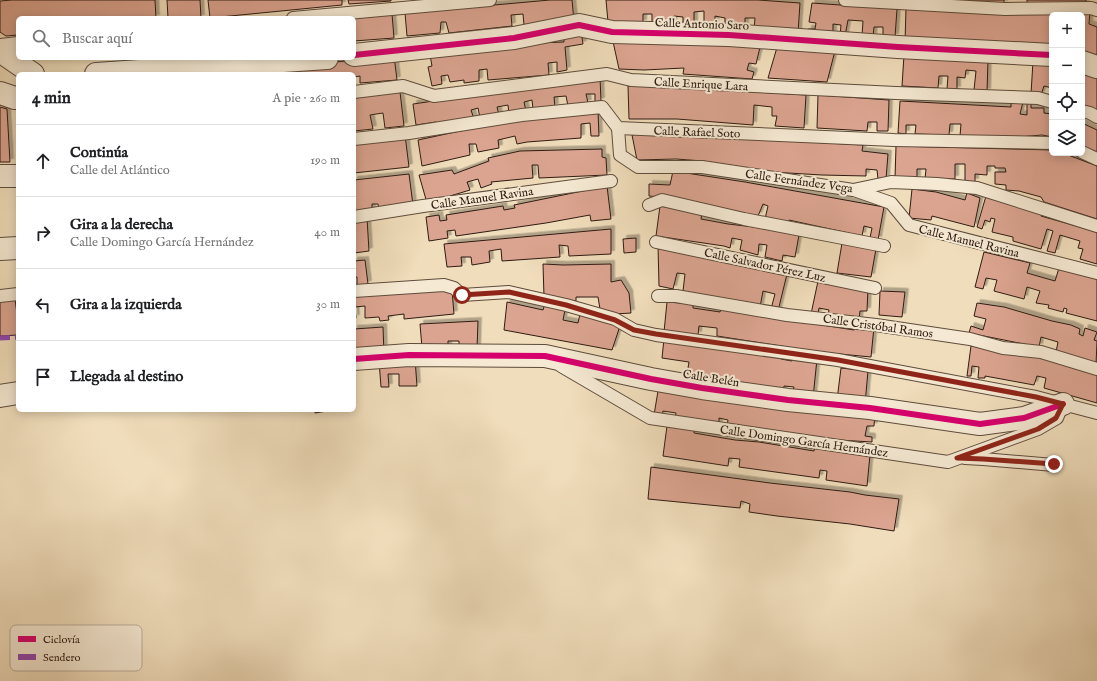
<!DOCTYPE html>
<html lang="es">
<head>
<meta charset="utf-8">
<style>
  :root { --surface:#fff; --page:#f2f2f2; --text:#202124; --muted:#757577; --line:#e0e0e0 }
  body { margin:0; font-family:"IM FELL English",serif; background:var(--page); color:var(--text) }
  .controls { position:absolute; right:12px; top:12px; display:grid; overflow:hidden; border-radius:6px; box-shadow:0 2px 10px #0003 }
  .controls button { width:36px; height:36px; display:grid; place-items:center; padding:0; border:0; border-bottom:1px solid var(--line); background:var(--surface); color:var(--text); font:20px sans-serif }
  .stop { position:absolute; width:12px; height:12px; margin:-9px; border:3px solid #8f2418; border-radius:50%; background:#fff }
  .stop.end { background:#8f2418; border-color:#fff; box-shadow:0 1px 4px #0008 }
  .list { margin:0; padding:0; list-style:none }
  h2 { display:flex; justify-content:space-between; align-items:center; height:52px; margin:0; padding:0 16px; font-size:17px }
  h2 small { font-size:13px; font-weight:400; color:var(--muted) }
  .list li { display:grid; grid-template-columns:26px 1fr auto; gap:12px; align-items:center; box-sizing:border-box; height:72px; padding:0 16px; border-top:1px solid var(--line) }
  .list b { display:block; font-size:15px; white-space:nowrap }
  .list p { margin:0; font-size:13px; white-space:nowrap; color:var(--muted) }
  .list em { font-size:13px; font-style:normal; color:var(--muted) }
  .icon { flex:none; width:22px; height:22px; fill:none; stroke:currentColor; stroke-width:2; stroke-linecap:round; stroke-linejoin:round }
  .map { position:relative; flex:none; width:1097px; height:681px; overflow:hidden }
  .search { position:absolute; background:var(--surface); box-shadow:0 2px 10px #0003; left:16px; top:16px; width:340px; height:44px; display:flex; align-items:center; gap:10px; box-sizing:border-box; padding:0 14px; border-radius:6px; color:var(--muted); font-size:15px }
  .panel { position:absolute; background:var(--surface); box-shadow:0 2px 10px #0003; left:16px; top:72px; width:340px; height:340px; border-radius:6px }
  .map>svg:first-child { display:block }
  .building { fill:#dba490; stroke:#2e1b12; filter:url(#shadow) }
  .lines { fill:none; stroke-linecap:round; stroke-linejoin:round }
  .service-casing { stroke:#5e4c3c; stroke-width:14 }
  .minor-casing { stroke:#5e4c3c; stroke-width:24 }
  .service { stroke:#f5e9d3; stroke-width:12 }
  .minor { stroke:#f5e9d3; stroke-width:22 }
  .quiet { stroke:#8e44ad; stroke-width:5; stroke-dasharray:10 5; stroke-linecap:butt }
  .cycleway-casing { stroke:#f5e9d3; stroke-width:8 }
  .cycleway { stroke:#d6006c; stroke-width:6 }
  .route { stroke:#8f2418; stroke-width:5 }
  .labels { text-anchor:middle; stroke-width:4; stroke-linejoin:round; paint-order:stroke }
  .street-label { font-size:12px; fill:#2e1b12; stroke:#f5e9d3 }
  .key { fill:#f5e9d3; stroke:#b9ab99; stroke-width:1 }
  .key-label { font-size:11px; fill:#2e1b12 }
</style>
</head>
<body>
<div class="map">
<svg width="1097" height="681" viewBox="0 0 1097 681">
  <defs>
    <filter id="shadow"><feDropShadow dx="3.5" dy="-3.5" stdDeviation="0" flood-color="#0004"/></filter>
  </defs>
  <rect width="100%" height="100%" fill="#f0ddbb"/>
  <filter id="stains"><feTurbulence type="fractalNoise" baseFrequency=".005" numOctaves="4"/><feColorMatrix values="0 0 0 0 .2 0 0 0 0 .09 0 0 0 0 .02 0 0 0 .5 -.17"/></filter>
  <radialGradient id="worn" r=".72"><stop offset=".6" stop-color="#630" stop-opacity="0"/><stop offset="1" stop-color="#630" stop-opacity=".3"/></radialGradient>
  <g class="building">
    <polygon points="12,0 155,0 156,18 18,18 18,35 6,36 0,32 0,1"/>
    <polygon points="167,0 200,0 201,18 168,18"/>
    <polygon points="208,0 342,0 342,5 210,18"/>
    <polygon points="348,0 391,0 391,1 349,4"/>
    <polygon points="550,0 572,0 574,21 524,25 523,14 511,15 512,26 449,33 446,22 441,22 440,33 407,36 405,13"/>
    <polygon points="606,0 758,0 800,3 798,33 754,30 755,18 745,18 745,28 725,26 725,18 715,16 715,27 704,26 704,11 694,12 694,26 683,25 683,17 674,16 673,25 652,24 652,14 643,14 643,23 608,22"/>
    <polygon points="933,0 1004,0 1004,4"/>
    <rect x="1027" y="0" width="59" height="4"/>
    <polygon points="812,3 897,9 895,37 883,37 883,27 874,27 873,37 862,36 863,21 848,20 845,36 840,36 841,25 833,24 833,34 808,34 808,29 815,29 816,23 809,22"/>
    <polygon points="906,8 1090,11 1089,24 1097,27 1097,57 1082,52 1082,15 1052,15 1052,45 905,42"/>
    <polygon points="392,14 394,38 354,41 354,18"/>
    <polygon points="581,31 583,44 565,47 567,70 557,72 557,62 548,63 549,75 488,80 487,69 479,70 479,81 464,83 464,80 450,82 448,75 441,76 442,84 432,86 428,67 432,66 430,55 537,43 564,42 564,35"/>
    <polygon points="612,37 761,43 756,64 749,63 747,70 754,72 752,79 683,74 684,68 644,70 619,69"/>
    <polygon points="778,44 836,47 827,82 768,78"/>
    <polygon points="904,55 988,61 987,92 974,90 976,71 966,70 965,78 957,77 957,90 947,89 948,76 939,76 938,88 902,86"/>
    <polygon points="394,56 397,80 360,83 360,76 354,77 354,74 218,74"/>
    <polygon points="1033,61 1052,63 1052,88 1044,86 1041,95 1031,94"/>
    <polygon points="1082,70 1097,76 1097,114 1082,107"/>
    <polygon points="600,77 601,101 595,102 595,94 586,94 588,103 568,106 566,96 554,97 555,107 533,109 532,100 524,102 526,111 509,114 508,105 497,107 499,115 480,118 478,108 471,110 474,119 437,126 436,122 416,125 413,104"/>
    <polygon points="628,86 660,86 806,95 804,128 775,126 777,116 772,116 772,107 754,105 753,125 677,119 629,119"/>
    <polygon points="400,92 404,126 385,128 383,113 370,115 373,129 354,131 354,98"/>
    <polygon points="818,95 889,100 888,131 877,131 877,122 868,122 867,131 817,128"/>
    <polygon points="900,101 1011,107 1011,101 1023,102 1020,114 1027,115 1027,102 1031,102 1031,108 1044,108 1044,113 1052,114 1052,137 1042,135 1019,137 960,136 961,124 950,124 949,135 915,134 916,125 906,125 906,134 898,133"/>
    <polygon points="0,107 7,109 10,162 0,162"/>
    <polygon points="598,111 599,136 591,136 590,123 581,124 581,138 527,142 517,144 515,136 498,140 499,148 478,152 476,144 469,144 470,155 422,166 418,140 521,118"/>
    <polygon points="1082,123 1097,130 1097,153 1082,146"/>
    <polygon points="646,133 863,145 862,151 888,154 886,179 878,179 877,170 866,169 866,176 822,175 771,172 703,161 676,159 637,160 632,135"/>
    <polygon points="405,135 409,167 354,173 354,141"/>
    <polygon points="896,146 1052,150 1052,153 1063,153 1097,166 1097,219 1044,202 1041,197 1019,191 1006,190 1006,185 995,184 995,172 1006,172 1005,168 995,168 995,166 987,166 987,175 975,174 975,182 965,181 965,164 955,164 955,179 925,179 926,169 917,169 917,179 895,178"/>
    <polygon points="602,149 602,157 606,158 607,175 539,178 538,165 532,165 533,178 491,182 492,184 481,188 478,179 467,182 470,190 427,203 419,175 452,170 454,174 489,161 488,158 520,151"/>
    <polygon points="673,171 745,182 884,207 878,240 870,238 872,228 864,226 862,236 789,220 788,223 765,219 768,206 763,204 758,216 670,198 649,196 649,184 670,185"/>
    <polygon points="409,174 413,205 379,210 378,204 372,204 372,211 354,213 354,180"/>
    <polygon points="607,186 611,219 591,221 590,215 546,223 456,236 455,230 447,231 448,238 429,241 426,217 439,215 440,221 447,220 446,215 503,206 504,210 515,208 514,205"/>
    <polygon points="912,189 936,192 965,200 967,193 980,198 974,227 932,216 931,220 909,218"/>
    <polygon points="986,196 1042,214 1041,216 1097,232 1097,264 1080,259 1083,249 1078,248 1080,241 1060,235 1055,253 1047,251 1053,231 1047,229 1041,249 1013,241 1013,237 992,232 995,219 991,218 990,222 985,220 982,229 977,227"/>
    <polygon points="660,206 702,213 701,219 728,224 754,227 799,235 795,257 783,255 782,261 765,257 767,245 759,244 758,255 740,250 742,240 732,238 730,248 724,246 656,236"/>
    <polygon points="367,218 369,251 354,253 354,220"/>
    <polygon points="611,229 611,254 569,256 568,246 559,245 560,257 502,261 501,249 489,251 490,262 472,265 471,257 461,257 462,266 447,267 444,244"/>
    <polygon points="636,238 636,252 624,253 623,239"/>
    <polygon points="842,243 876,249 871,277 837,273"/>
    <polygon points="658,245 787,274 778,311 771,309 775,294 763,291 760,307 683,291 685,274 677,273 673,289 659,286"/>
    <polygon points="984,252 1030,263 1027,273 1055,281 1059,268 1097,279 1097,321 1066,313 1067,309 1064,308 1063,312 1048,308 1049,305 1036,303 1040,291 1027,287 1024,299 994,291 997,280 986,278 983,289 975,287"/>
    <polygon points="365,260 368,284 357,286 357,277 354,277 354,261"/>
    <polygon points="543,264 563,265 611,264 611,282 621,280 629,293 631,313 615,314 600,309 598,297 576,297 576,301 544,297"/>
    <polygon points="818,281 868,288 867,311 860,311 859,320 828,315 829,310 819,308 818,314 811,314"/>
    <polygon points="452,290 454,314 404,319 404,314 388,316 389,320 380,321 379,317 365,318 365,306 355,307 356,318 354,318 354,296"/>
    <polygon points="880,291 905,292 902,317 879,315"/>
    <polygon points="15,299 18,322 18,335 0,336 0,300"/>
    <polygon points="507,302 543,310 545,304 565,310 563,320 578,323 580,314 620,326 612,350 504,330"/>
    <polygon points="667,302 693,304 693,308 720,312 721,309 854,330 854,326 874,327 871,357 819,352 717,336 717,328 699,326 698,335 664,332"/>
    <polygon points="977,303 1004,307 1052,321 1071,325 1080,329 1079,334 1083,336 1085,328 1097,332 1094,340 1097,341 1096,365 1056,352 1058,342 1041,337 1039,347 969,333 971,326 983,330 986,319 974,316"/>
    <polygon points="478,321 477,349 459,349 459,341 448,341 448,349 422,348 420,324"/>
    <polygon points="383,327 384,354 354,355 354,329"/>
    <polygon points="664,339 781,354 781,359 792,361 792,356 817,359 813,398 792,394 794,387 784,386 783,392 686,380 689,362 662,358"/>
    <polygon points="971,346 1001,351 1016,351 1097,372 1097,403 1044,388 1046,378 1037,376 1034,385 985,376 985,378 978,378 979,367 972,366 971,376 967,376"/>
    <polygon points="415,359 417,386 399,386 399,374 388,374 389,387 381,387 379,361"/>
    <polygon points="841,368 868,371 865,404 837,400"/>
    <polygon points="659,385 875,413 874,426 867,426 865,436 872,437 872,442 838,440 727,426 728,420 719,418 719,425 675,419 676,413 663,411 662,416 654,415"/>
    <polygon points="315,410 333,410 315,413"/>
    <polygon points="667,426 694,429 694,433 735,440 759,442 814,451 815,447 870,455 867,486 826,480 827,471 820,470 819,478 739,467 740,459 729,458 728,466 663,456"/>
    <polygon points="651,467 770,483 850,492 865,495 899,499 894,531 850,524 777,516 749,512 750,504 741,501 740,508 648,499"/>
  </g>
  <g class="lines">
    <g class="service-casing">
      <g id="service">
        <polyline points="845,0 1005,9 1091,8 1097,10"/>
        <polyline points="293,18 490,0"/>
        <polyline points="0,45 18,43"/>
        <polyline points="354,92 403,86 434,96 607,74 631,80 896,93 1038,98 1052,102"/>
        <polyline points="1082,111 1090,113 1097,117"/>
        <polyline points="618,128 620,155 638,167 702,167 853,190 891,182 937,184 977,188 1097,226"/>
        <polyline points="354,139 409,133 522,115 602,107 618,128 894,140 1052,143"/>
        <polyline points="1082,152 1097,159"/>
        <polyline points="854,190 891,203 909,225 1097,273"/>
        <polyline points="649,205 662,200 744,219 884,246"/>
        <polyline points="354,217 423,206 611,181"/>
        <polyline points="656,242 875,288"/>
        <polyline points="354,291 444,285 454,288 462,295 509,292 566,305 615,319 634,330 656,335 838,360 875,367 1036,397 1097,413"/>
        <polyline points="0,296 18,294"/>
        <polyline points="658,296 676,296 787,315 876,325 970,339 1003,348 1041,352 1097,369"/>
        <polyline points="561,366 650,418 948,462 1038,429 1057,418 1063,404"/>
        <polyline points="965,458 983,459 1054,465"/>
      </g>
    </g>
    <g class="minor-casing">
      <g id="minor">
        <polyline points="0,51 33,74"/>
        <polyline points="354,55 514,38 579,25 612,32 729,35 898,47 1052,55"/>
        <polyline points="1082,62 1097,67"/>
        <polyline points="96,74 327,58"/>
        <polyline points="0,93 15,98 18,98"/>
        <polyline points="0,176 18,176"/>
        <polyline points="0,249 18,248"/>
        <polyline points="354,359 409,355 545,356 651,379 702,388 788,400 870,408 980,424 1024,418 1063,404"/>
        <polyline points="0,396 18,393"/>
      </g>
    </g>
    <use href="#service" class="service"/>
    <use href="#minor" class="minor"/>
    <polyline class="quiet" points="0,338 18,337"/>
    <g class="cycleway-casing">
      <g id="cycleway">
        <polyline points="354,55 514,38 579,25 612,32 729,35 898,47 1052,55"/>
        <polyline points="354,359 409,355 545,356 651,379 702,388 788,400 870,408 980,424 1024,418 1063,404"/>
      </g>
    </g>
    <use href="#cycleway" class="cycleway"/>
  </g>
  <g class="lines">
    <polyline class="route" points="462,295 509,292 566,305 615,320 634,330 656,334 838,360 875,367 1036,397 1063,404 1056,418 1038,429 957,458 983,459 1054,464"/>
  </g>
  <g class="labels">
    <g class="street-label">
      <text transform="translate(702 24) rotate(2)" y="4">Calle Antonio Saro</text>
      <text transform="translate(701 84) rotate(3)" y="4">Calle Enrique Lara</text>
      <text transform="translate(697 132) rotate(2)" y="4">Calle Rafael Soto</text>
      <text transform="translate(799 181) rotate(8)" y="4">Calle Fernández Vega</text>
      <text transform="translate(482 198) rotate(-8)" y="4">Calle Manuel Ravina</text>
      <text transform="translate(969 241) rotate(14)" y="4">Calle Manuel Ravina</text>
      <text transform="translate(765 265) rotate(12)" y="4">Calle Salvador Pérez Luz</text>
      <text transform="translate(878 326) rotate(8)" y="4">Calle Cristóbal Ramos</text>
      <text transform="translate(711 378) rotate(9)" y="4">Calle Belén</text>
      <text transform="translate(804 441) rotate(8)" y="4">Calle Domingo García Hernández</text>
    </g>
  </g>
  <rect x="10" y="625" width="132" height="46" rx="6" class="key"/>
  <rect x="18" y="636" width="18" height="6" fill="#d6006c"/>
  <rect x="18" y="654" width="18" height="6" fill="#8e44ad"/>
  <g class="key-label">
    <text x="43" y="643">Ciclovía</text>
    <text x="43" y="661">Sendero</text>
  </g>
  <rect width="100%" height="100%" filter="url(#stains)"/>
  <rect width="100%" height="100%" fill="url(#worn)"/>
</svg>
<div class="controls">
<button>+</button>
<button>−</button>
<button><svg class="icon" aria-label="locate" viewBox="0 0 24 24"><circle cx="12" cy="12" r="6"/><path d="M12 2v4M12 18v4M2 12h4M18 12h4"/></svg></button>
<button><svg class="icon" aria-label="layers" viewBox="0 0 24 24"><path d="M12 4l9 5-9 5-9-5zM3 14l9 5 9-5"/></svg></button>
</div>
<div class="stop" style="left:462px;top:295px"></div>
<div class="stop end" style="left:1054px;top:464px"></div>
<div class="search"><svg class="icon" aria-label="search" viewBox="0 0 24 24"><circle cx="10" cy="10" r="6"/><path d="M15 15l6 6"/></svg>Buscar aquí</div>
<section class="panel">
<h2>4 min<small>A pie · 260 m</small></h2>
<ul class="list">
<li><svg class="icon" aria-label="ahead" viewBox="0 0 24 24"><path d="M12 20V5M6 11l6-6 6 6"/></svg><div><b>Continúa</b><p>Calle del Atlántico</p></div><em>190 m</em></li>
<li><svg class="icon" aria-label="right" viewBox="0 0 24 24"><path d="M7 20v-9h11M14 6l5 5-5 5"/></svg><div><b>Gira a la derecha</b><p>Calle Domingo García Hernández</p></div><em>40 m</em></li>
<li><svg class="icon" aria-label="left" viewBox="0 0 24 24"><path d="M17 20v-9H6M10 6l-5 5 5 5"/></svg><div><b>Gira a la izquierda</b></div><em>30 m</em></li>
<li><svg class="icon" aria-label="arrive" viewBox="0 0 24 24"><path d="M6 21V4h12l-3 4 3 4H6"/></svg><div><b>Llegada al destino</b></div></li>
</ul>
</section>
</div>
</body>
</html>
